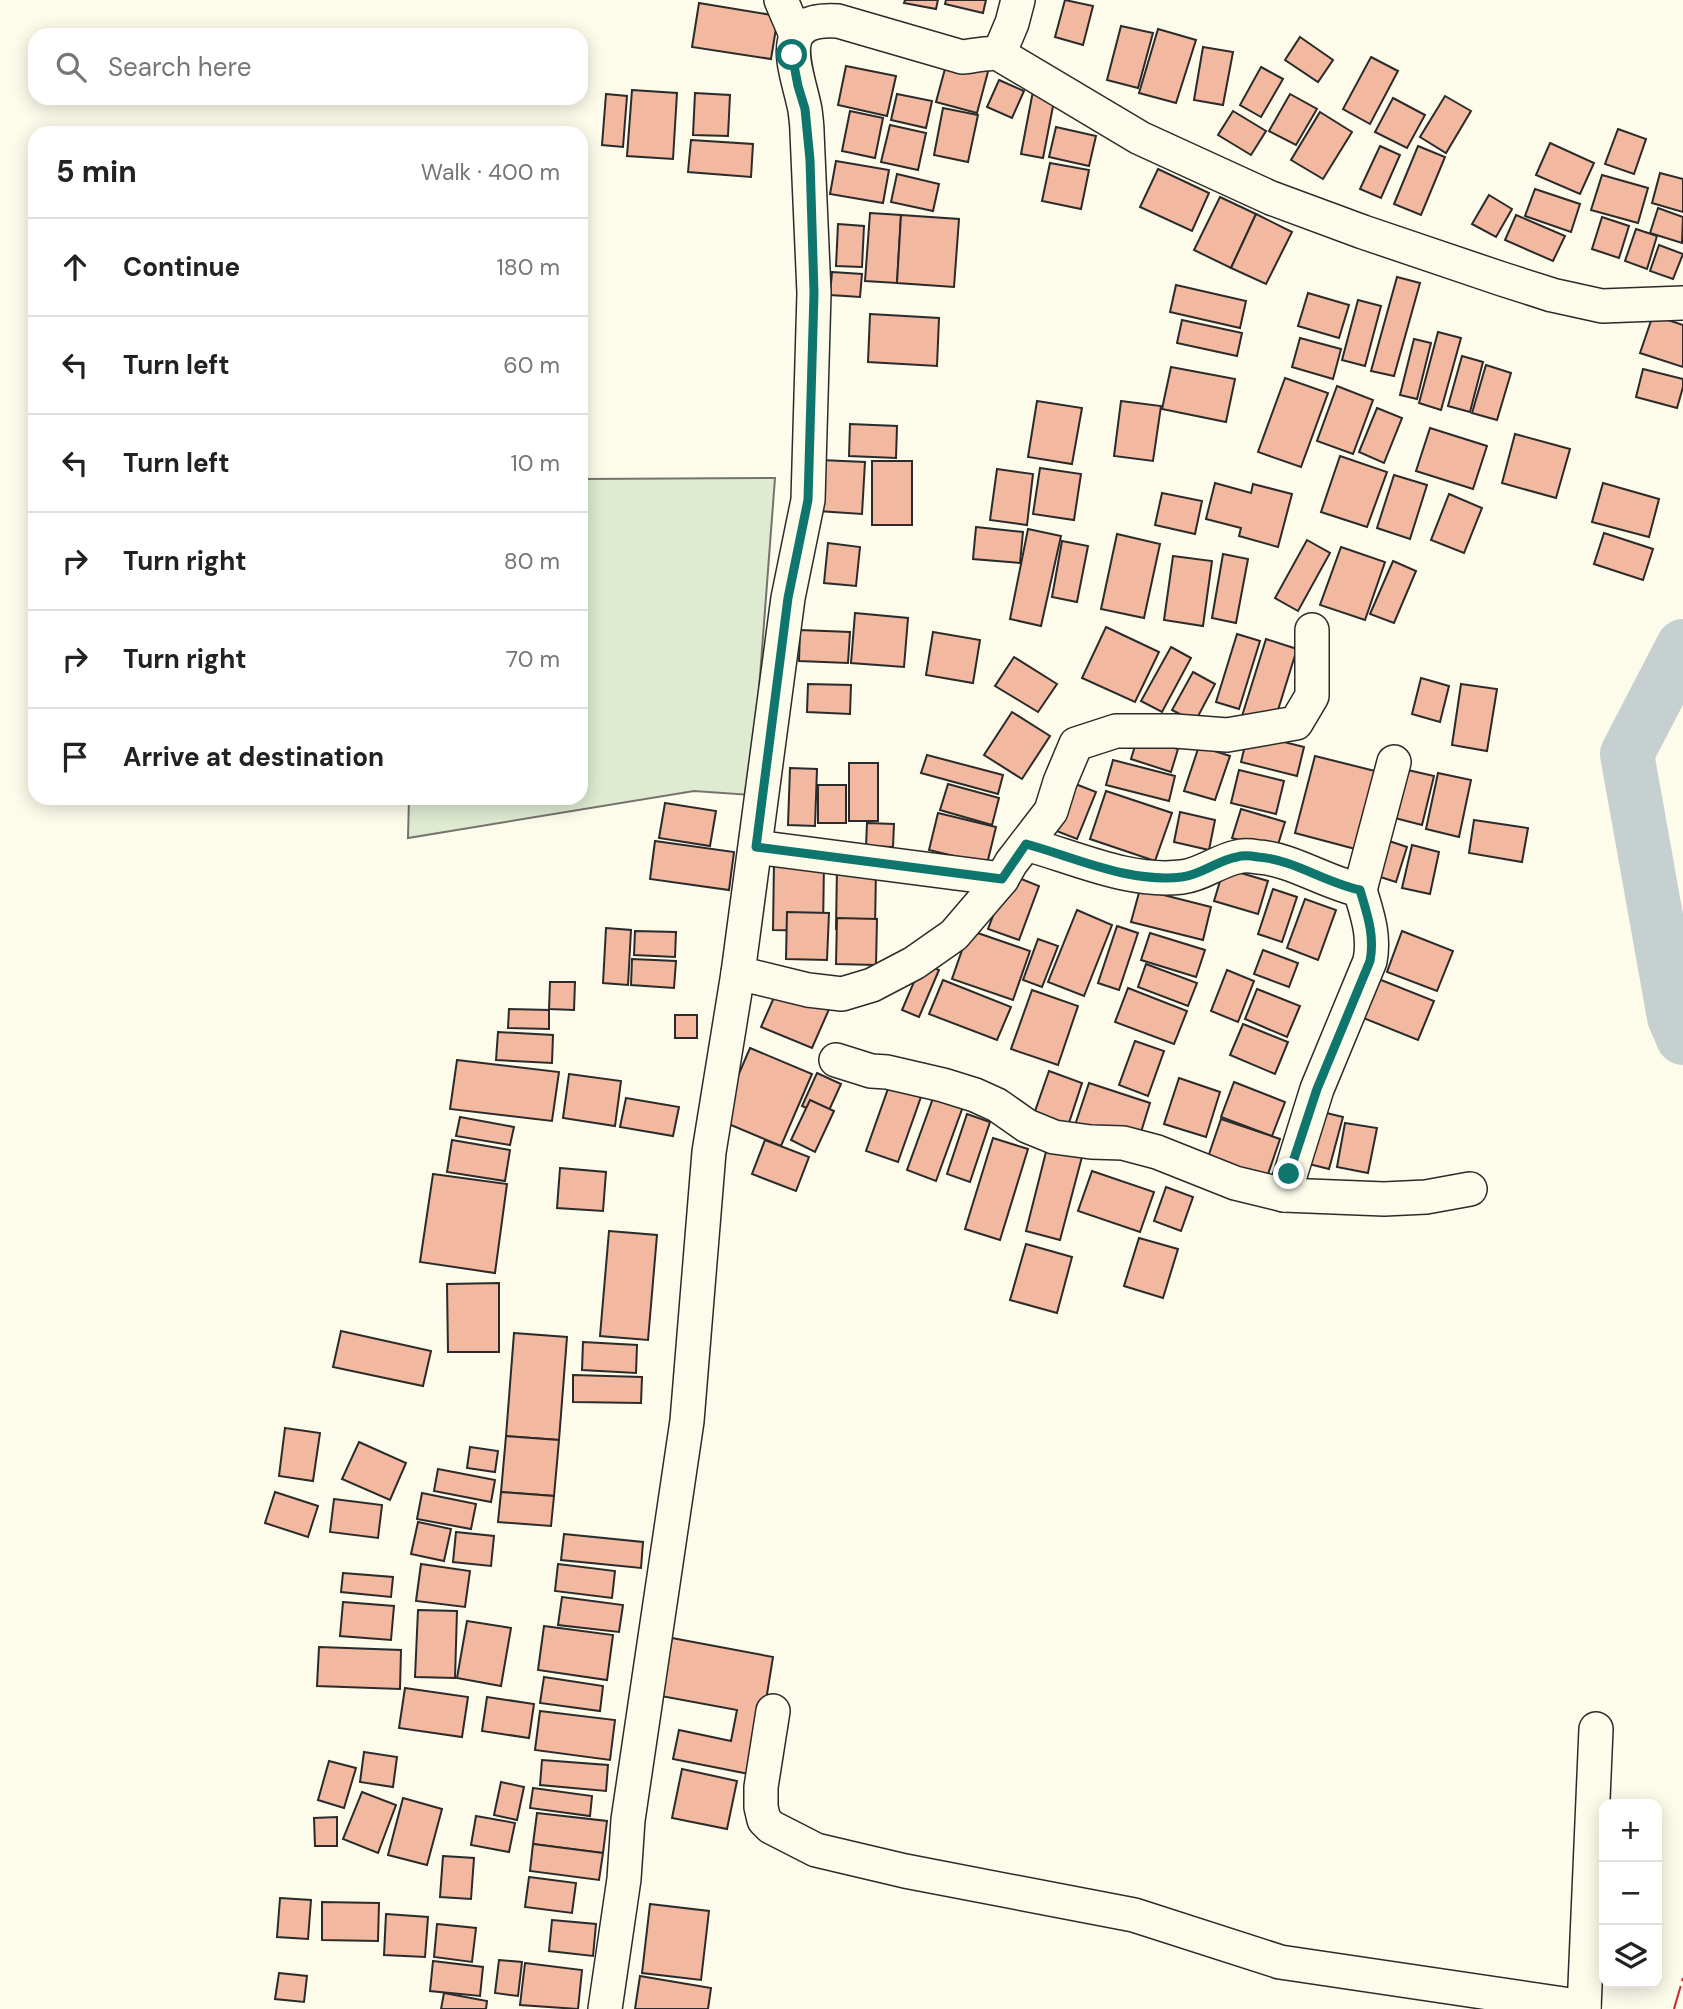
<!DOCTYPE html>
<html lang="en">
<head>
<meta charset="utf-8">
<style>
  :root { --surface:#fff; --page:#f6f6f6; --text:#222; --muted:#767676; --line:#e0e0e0 }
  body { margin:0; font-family:"DM Sans",sans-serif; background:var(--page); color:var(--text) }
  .controls { position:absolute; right:21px; bottom:21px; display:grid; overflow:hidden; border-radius:14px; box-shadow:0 4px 18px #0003 }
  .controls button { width:63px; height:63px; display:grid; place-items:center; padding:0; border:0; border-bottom:2px solid var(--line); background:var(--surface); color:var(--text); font:35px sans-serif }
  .stop { position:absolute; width:21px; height:21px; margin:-16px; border:5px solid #0f766e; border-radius:50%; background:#fff }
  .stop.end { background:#0f766e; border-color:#fff; box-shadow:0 2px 7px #0008 }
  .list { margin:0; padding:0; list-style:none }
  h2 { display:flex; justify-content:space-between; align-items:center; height:91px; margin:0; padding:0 28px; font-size:30px }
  h2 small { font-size:23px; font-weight:400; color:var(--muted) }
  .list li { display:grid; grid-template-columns:46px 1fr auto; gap:21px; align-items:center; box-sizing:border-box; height:98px; padding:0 28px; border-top:2px solid var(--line) }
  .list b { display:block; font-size:26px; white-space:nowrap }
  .list em { font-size:23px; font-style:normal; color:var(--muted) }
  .icon { flex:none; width:38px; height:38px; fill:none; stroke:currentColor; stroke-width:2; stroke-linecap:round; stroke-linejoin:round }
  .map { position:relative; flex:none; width:1683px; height:2009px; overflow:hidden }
  .search { position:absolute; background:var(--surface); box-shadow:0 4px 18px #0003; left:28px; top:28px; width:560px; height:77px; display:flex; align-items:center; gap:18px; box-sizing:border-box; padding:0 24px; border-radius:21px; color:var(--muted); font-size:26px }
  .panel { position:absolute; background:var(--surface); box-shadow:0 4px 18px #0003; left:28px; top:126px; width:560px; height:679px; border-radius:21px }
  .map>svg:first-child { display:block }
  .green { fill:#deebd1; stroke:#74746e; stroke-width:2 }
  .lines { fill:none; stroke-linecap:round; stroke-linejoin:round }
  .river { stroke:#c7d0d0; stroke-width:54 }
  .building { fill:#f2b8a0; stroke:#2b2b2b; stroke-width:2 }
  .minor-casing { stroke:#2b2b2b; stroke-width:36 }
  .minor { stroke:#fdfbea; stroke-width:33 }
  .power { stroke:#c62828; stroke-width:2; stroke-dasharray:24 5 3.5 5; stroke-linecap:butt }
  .route { stroke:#0f766e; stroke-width:9 }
</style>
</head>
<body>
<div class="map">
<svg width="1683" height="2009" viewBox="0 0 1683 2009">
  <rect width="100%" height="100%" fill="#fdfbea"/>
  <polygon class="green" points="775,478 751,795 694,791 408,838 409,798 581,798 581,479"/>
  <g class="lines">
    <polyline class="river" points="1683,646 1627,754 1674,1017 1683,1038"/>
  </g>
  <g class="building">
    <polygon points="905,0 938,0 936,9 904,3"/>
    <polygon points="946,0 986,0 983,13 945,4"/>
    <polygon points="1065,0 1093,6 1083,45 1055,37"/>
    <polygon points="699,3 778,16 771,59 692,47"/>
    <polygon points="1121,26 1153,33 1138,88 1107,80"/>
    <polygon points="1158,29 1196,40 1176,103 1139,93"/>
    <polygon points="1300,37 1333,60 1318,82 1285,60"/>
    <polygon points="1203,47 1233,52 1223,105 1194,100"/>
    <polygon points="949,54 990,64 977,113 936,102"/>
    <polygon points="1371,57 1398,71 1370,124 1343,109"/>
    <polygon points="846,66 896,76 887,116 838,105"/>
    <polygon points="1261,67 1283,79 1261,117 1240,105"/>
    <polygon points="999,80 1024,91 1012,118 987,107"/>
    <polygon points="632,90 677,93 673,159 627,156"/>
    <polygon points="1033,91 1055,96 1043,158 1021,154"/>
    <polygon points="695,93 730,95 728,136 693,135"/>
    <polygon points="606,94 627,96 623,147 602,145"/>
    <polygon points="897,94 932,101 926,128 891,120"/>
    <polygon points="1290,94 1317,109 1296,145 1269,131"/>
    <polygon points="1445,96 1471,111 1446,153 1420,137"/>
    <polygon points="1393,98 1425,115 1407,148 1375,132"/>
    <polygon points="943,108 978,115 968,162 934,155"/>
    <polygon points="850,111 883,118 875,158 842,151"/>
    <polygon points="1233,111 1266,131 1251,155 1218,135"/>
    <polygon points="1320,112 1352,132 1323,179 1291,160"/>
    <polygon points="890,125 926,133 918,170 881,162"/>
    <polygon points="1056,127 1096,136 1089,166 1049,157"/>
    <polygon points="1618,129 1646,139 1634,174 1605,164"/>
    <polygon points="691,140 753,144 751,177 688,172"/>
    <polygon points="1550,143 1594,163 1580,194 1536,175"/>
    <polygon points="1380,146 1400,155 1381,198 1360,189"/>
    <polygon points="1418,146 1445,157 1421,215 1394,204"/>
    <polygon points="836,161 889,170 883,203 830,194"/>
    <polygon points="1050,163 1089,170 1081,209 1042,201"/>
    <polygon points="1158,169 1209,193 1192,231 1140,207"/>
    <polygon points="1660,173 1683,179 1683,212 1652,203"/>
    <polygon points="897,174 939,184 933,211 891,202"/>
    <polygon points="1602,175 1648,188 1638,223 1591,210"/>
    <polygon points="1535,189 1580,204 1571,232 1525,216"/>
    <polygon points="1489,195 1512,209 1496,237 1472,224"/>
    <polygon points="1220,197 1256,214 1231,268 1194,250"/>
    <polygon points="1658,208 1683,217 1682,243 1650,233"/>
    <polygon points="870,213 901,215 897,283 865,281"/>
    <polygon points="1256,214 1292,232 1266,284 1231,268"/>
    <polygon points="901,215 959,219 954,287 897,283"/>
    <polygon points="1516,215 1565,236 1553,261 1505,240"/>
    <polygon points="1602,217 1629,226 1619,258 1592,249"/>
    <polygon points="838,224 864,226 862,267 836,266"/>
    <polygon points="1636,229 1657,236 1647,269 1625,261"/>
    <polygon points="1659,245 1683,254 1673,279 1650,271"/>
    <polygon points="832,272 862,274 860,297 830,295"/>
    <polygon points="1397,277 1420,283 1394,376 1371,371"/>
    <polygon points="1176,285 1246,301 1240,328 1170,312"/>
    <polygon points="1308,293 1349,305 1339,338 1298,326"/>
    <polygon points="1358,300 1381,306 1365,366 1342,360"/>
    <polygon points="870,314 939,318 937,366 868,362"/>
    <polygon points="1653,315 1683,325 1683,367 1640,353"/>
    <polygon points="1182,320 1242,333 1237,356 1177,343"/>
    <polygon points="1438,332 1461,338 1441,410 1419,403"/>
    <polygon points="1300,338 1341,349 1333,379 1292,367"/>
    <polygon points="1414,339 1431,343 1417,399 1400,395"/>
    <polygon points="1462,356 1483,362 1470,412 1448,406"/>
    <polygon points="1486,365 1511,373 1497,420 1472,413"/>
    <polygon points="1171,367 1235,379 1226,422 1162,409"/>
    <polygon points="1643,369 1683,379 1683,387 1677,408 1636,397"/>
    <polygon points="1285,378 1328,393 1301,467 1258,452"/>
    <polygon points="1337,386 1373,400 1353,454 1317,441"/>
    <polygon points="1037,401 1082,408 1072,464 1028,457"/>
    <polygon points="1121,401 1161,406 1153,461 1114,456"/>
    <polygon points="1377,408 1402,418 1384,463 1359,452"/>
    <polygon points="850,424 897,426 896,458 849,456"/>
    <polygon points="1430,428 1487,446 1473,489 1416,471"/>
    <polygon points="1515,434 1570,449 1556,498 1502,483"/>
    <polygon points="1340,456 1387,472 1367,527 1321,512"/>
    <polygon points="821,460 865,462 862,514 818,511"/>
    <rect x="872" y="461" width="40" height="64"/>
    <polygon points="1040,468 1081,474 1074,520 1033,514"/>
    <polygon points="997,469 1033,474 1027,525 990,520"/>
    <polygon points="1394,475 1427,485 1410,539 1377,528"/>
    <polygon points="1215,483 1251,493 1253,484 1292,494 1278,547 1239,536 1241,528 1206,519"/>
    <polygon points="1603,483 1659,499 1649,537 1592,522"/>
    <polygon points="1162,493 1202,501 1195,534 1155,525"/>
    <polygon points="1449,494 1482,508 1464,553 1431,540"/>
    <polygon points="976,527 1023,532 1020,563 973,559"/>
    <polygon points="1028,529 1061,536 1041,626 1010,619"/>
    <polygon points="1604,533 1653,549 1643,580 1594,564"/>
    <polygon points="1117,534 1160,544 1144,618 1101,609"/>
    <polygon points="1307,540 1330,553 1298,611 1275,598"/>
    <polygon points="1062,541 1088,546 1077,602 1052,597"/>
    <polygon points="828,543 860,547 856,586 824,583"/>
    <polygon points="1341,547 1385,562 1365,620 1320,605"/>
    <polygon points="1223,554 1248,559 1236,623 1212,618"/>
    <polygon points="1173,556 1212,561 1203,626 1164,620"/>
    <polygon points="1393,561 1416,571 1394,623 1370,614"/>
    <polygon points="855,613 908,618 904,667 851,663"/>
    <polygon points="1106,627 1159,652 1135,702 1082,678"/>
    <polygon points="800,630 850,632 848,663 799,661"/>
    <polygon points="933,632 980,640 973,683 926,675"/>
    <polygon points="1237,634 1260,641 1239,709 1216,702"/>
    <polygon points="1266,639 1297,649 1273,726 1242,716"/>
    <polygon points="1171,647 1191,658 1162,712 1141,701"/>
    <polygon points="1014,657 1057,684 1038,712 995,686"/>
    <polygon points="1193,672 1215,684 1195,722 1172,710"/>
    <polygon points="1421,678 1449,686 1440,722 1412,714"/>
    <polygon points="808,684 851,685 850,714 807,712"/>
    <polygon points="1461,684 1497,689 1487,751 1452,745"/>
    <polygon points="1012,712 1050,736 1022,779 984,755"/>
    <polygon points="1248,733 1304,747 1297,776 1241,762"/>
    <polygon points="1138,736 1178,749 1171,772 1131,759"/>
    <polygon points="1199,746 1230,756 1215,800 1184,791"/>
    <polygon points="927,755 1003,775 998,794 921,773"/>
    <polygon points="1315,756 1379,772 1359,850 1295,833"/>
    <polygon points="1113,760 1175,776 1169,801 1106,785"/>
    <rect x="849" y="763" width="29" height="58"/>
    <polygon points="790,768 817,769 815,826 788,825"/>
    <polygon points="1399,768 1434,776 1422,825 1387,816"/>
    <polygon points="1239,770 1284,781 1276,814 1231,803"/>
    <polygon points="1438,773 1471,780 1459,837 1426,829"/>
    <polygon points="1073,783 1096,792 1077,839 1054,830"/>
    <polygon points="948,784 999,798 992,825 940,810"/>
    <rect x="818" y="785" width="28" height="38"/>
    <polygon points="1106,791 1172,813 1155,861 1090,839"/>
    <polygon points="665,803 716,811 710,846 659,838"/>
    <polygon points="1241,809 1285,822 1276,851 1232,838"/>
    <polygon points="1180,812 1215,820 1209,850 1174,842"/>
    <polygon points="938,813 996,827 987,864 929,850"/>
    <polygon points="1474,820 1528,828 1522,862 1469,853"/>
    <polygon points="867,823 894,824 893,847 866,846"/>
    <polygon points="1383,839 1407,847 1396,882 1371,874"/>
    <polygon points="655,841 734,852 729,890 650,879"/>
    <polygon points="1412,845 1439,852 1430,894 1402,888"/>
    <polygon points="774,861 824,861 823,931 773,930"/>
    <polygon points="837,867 876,868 875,929 836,929"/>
    <polygon points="1224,868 1268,881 1258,914 1214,901"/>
    <polygon points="1009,874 1039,886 1019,940 988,929"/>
    <polygon points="1140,889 1211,907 1203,940 1131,922"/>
    <polygon points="1273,889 1297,897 1282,942 1258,934"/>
    <polygon points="1305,899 1336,910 1318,960 1287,948"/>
    <polygon points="1077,910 1112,925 1084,996 1048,982"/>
    <polygon points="787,912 829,913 827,960 786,959"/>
    <polygon points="837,918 877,919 876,965 836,964"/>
    <polygon points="1117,926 1138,933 1119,990 1098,983"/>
    <polygon points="606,928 631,930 628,985 603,983"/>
    <polygon points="969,930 1030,951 1013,1000 952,979"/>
    <polygon points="635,931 676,932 675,957 634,955"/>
    <polygon points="1402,931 1453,951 1437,991 1387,972"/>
    <polygon points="1150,933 1205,950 1196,977 1141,960"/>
    <polygon points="1038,939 1058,946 1042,987 1023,980"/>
    <polygon points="1263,950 1298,963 1289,987 1254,974"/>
    <polygon points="632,959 676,961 674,988 631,985"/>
    <polygon points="922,963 939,970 919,1017 902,1010"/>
    <polygon points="1146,964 1197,983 1188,1006 1138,987"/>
    <polygon points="1227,970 1254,981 1238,1022 1211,1011"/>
    <polygon points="1371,976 1434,1001 1418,1040 1356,1015"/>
    <polygon points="943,980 1011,1007 997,1040 929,1014"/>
    <polygon points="550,982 575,982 574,1010 549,1009"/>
    <polygon points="779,986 830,1007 812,1048 761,1027"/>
    <polygon points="1128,988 1187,1011 1174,1044 1115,1022"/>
    <polygon points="1257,989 1300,1006 1287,1037 1245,1019"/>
    <polygon points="1032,990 1078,1006 1058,1065 1011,1049"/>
    <polygon points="509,1009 549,1010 549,1029 508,1028"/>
    <rect x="675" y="1015" width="22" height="23"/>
    <polygon points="1243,1024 1288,1042 1275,1074 1230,1055"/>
    <polygon points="498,1032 553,1035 552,1063 496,1060"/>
    <polygon points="1135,1041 1164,1051 1148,1096 1119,1085"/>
    <polygon points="750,1048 812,1074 781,1146 719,1120"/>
    <polygon points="457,1060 559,1072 552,1121 450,1109"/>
    <polygon points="1049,1071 1082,1083 1067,1129 1033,1117"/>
    <polygon points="817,1073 841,1084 826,1117 802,1106"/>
    <polygon points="569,1074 621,1081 615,1126 563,1118"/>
    <polygon points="1179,1078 1220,1092 1206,1137 1164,1124"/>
    <polygon points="1234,1082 1285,1102 1272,1136 1221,1117"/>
    <polygon points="890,1083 922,1094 898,1162 866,1151"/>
    <polygon points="1089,1083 1150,1103 1137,1145 1075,1125"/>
    <polygon points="936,1090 965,1101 936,1181 907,1170"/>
    <polygon points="626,1098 679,1107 673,1136 620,1127"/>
    <polygon points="810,1100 834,1111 815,1152 791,1140"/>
    <polygon points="1314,1110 1343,1117 1329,1169 1301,1162"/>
    <polygon points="967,1114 990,1122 970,1182 947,1174"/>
    <polygon points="460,1117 514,1127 510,1145 456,1136"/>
    <polygon points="1221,1119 1280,1139 1266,1180 1207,1160"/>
    <polygon points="1345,1123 1377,1128 1368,1173 1337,1167"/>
    <polygon points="993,1138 1028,1149 1000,1240 965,1229"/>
    <polygon points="452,1140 510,1150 505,1181 447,1172"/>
    <polygon points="765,1140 809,1157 796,1191 752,1174"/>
    <polygon points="1048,1144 1083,1153 1060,1240 1026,1231"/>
    <polygon points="560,1168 606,1172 603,1211 557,1208"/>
    <polygon points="1092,1171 1154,1192 1140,1232 1078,1211"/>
    <polygon points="433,1174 507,1184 495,1273 420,1262"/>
    <polygon points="1166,1187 1193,1197 1181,1231 1154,1221"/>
    <polygon points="609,1231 657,1235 648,1340 600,1336"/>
    <polygon points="1139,1238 1178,1249 1163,1298 1124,1286"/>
    <polygon points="1026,1244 1072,1257 1057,1313 1010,1300"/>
    <polygon points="499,1283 499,1352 448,1352 447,1284"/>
    <polygon points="341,1331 431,1351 423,1386 333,1367"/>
    <polygon points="514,1333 567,1337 559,1440 506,1436"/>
    <polygon points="583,1342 637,1345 636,1373 582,1370"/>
    <polygon points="573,1375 642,1377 641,1403 573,1402"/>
    <polygon points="285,1428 320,1433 313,1481 279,1476"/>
    <polygon points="506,1436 559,1440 554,1496 501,1492"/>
    <polygon points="359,1442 406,1463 390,1500 342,1479"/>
    <polygon points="470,1447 498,1451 495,1472 467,1468"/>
    <polygon points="438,1469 495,1480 491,1502 434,1491"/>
    <polygon points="275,1492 318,1506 308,1537 265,1523"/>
    <polygon points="501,1492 554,1496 551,1526 498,1522"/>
    <polygon points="422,1493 476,1504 471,1529 417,1519"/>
    <polygon points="334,1499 382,1505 378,1538 330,1532"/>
    <polygon points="418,1522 451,1529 444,1561 411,1554"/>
    <polygon points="456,1532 494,1536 491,1566 453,1562"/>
    <polygon points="564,1534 643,1542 641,1568 561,1560"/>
    <polygon points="421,1564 470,1571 465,1607 416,1601"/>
    <polygon points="558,1564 615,1571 612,1598 555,1591"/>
    <polygon points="343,1573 393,1577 391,1597 341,1592"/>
    <polygon points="562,1597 623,1605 619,1632 558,1625"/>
    <polygon points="343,1602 394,1606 391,1640 340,1636"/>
    <polygon points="418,1610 457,1611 455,1678 415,1677"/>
    <polygon points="467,1621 511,1628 501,1686 457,1678"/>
    <polygon points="544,1626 613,1635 607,1680 538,1670"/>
    <polygon points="672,1638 773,1657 754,1775 673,1759 679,1730 731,1741 737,1710 661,1696"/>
    <polygon points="319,1647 401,1650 400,1689 317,1686"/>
    <polygon points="544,1677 603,1686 600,1711 540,1703"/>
    <polygon points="405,1688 468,1697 462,1737 399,1728"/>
    <polygon points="487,1697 534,1704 529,1738 482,1731"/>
    <polygon points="540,1711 615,1720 610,1760 535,1750"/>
    <polygon points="364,1752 397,1757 393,1787 360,1782"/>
    <polygon points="542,1760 608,1765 606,1791 540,1785"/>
    <polygon points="329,1761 356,1768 344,1808 318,1800"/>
    <polygon points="682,1769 737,1781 727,1829 672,1818"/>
    <polygon points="501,1782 524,1787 517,1820 494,1815"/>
    <polygon points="533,1788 592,1796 590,1816 530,1808"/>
    <polygon points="362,1792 396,1805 378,1853 343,1839"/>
    <polygon points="403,1798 442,1809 427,1865 388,1855"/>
    <polygon points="537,1813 607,1821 603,1853 533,1844"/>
    <polygon points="476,1816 515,1823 509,1852 471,1845"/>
    <polygon points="337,1817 337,1846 315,1846 314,1818"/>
    <polygon points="533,1844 603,1853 599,1880 530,1871"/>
    <polygon points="443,1856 474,1858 471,1899 440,1897"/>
    <polygon points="529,1877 576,1883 572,1913 525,1907"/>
    <polygon points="280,1898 311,1900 308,1939 277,1937"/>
    <polygon points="322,1902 379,1903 378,1941 322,1940"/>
    <polygon points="650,1904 709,1911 701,1980 642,1973"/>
    <polygon points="386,1914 428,1917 425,1957 384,1955"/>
    <polygon points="552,1920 596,1924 593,1956 549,1951"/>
    <polygon points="437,1924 476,1928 472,1962 434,1957"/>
    <polygon points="499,1960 522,1962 518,1996 495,1993"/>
    <polygon points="433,1961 483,1967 480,1996 430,1991"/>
    <polygon points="525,1963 582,1970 578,2009 520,2005"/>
    <polygon points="279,1973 307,1976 304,2002 275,1999"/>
    <polygon points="640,1976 711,1988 708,2009 635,2009"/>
    <polygon points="444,1993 487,2001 486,2009 441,2009"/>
  </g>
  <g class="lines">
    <g class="minor-casing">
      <g id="minor">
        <polyline points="781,0 796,35"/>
        <polyline points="999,54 1012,23 1018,0"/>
        <path d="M 1026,844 C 1077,858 1128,883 1182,877 C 1201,875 1218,861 1237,857 C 1243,855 1252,856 1258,857 C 1292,859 1326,883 1360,890 L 1394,762"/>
        <polyline points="756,847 1002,879"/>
        <polyline points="738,973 808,990 842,994 872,985 914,963 954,935 1002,879 1011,863 1051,811 1060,782 1076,744 1116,731 1175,731 1227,735 1296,723 1312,696 1312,630"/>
        <polyline points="836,1060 871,1071 887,1072 943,1085 975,1095 997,1105 1027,1126 1054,1137 1091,1142 1123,1143 1157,1152 1235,1183 1284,1195 1384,1199 1426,1197 1470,1189"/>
        <path d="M 1284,1195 L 1317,1089 L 1370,961 C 1375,935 1367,914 1360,890"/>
        <polyline points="773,1711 761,1787 761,1807 764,1820 771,1827 816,1850 905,1871 1134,1915 1280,1962 1584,2007"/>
        <path d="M 605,2009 L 624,1879 L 628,1820 L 687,1421 L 709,1152 L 738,973 L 788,598 L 808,500 L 814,293 L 807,132 C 807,125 806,118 805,110 C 798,72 770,16 838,21 L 962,57 C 974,56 987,52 999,54 L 1140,138 L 1271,198 L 1363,232 L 1502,279 L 1552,295 L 1602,306 L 1683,303"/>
        <polyline points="1584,2009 1596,1729"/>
      </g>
    </g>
    <use href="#minor" class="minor"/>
    <polyline class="power" points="1674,2009 1683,1978"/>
  </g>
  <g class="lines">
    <path class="route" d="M 792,55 L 798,86 L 805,109 L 810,160 L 814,293 L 808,500 L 788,598 L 756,847 L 1002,879 L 1026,844 C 1077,858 1128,883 1182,877 C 1201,875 1218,860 1237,857 C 1243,855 1252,856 1258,857 C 1292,859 1326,883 1360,890 C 1367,914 1375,935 1370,961 L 1317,1089 L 1289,1174"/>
  </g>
</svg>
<div class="controls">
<button>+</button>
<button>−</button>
<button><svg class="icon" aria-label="layers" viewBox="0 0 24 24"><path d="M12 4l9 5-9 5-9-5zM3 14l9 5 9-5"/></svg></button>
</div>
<div class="stop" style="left:792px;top:55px"></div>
<div class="stop end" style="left:1289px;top:1174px"></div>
<div class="search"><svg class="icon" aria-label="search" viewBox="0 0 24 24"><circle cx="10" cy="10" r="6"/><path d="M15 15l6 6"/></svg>Search here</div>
<section class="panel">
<h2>5 min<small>Walk · 400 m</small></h2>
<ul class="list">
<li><svg class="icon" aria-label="ahead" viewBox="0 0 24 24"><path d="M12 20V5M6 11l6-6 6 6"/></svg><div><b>Continue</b></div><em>180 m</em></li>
<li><svg class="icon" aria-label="left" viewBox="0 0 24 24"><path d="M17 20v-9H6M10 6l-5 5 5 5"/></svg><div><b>Turn left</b></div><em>60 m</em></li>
<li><svg class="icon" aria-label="left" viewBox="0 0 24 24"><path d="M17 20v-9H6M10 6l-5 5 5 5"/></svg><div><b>Turn left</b></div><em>10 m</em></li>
<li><svg class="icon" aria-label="right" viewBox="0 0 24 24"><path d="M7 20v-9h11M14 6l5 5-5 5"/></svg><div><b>Turn right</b></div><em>80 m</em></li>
<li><svg class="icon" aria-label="right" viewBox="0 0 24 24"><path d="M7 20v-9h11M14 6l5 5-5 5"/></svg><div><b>Turn right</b></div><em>70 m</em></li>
<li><svg class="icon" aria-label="arrive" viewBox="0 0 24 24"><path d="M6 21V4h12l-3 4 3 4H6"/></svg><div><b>Arrive at destination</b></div></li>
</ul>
</section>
</div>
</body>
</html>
